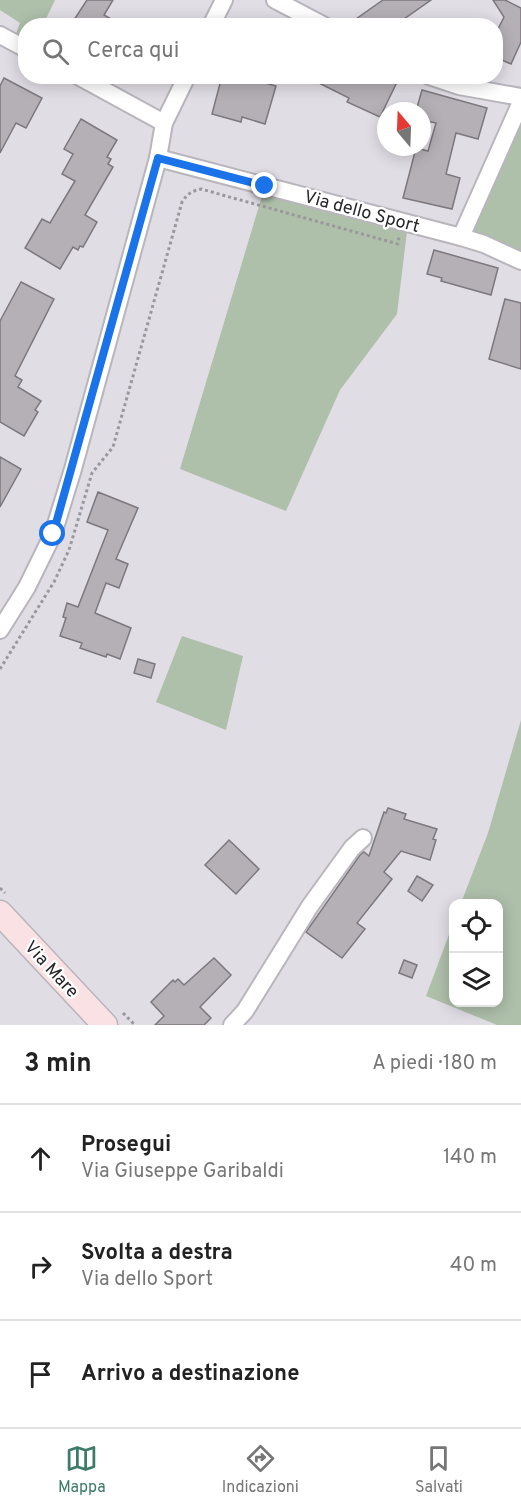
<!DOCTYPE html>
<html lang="it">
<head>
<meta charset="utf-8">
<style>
  :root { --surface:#fff; --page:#f2f2f2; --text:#222; --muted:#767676; --line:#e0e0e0; --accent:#3c7b68 }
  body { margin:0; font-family:Overpass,sans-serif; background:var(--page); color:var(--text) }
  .controls { position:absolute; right:18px; bottom:18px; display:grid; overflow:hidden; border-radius:12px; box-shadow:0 3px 15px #0003 }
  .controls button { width:54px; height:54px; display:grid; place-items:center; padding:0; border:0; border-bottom:2px solid var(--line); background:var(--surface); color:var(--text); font:30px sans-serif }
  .compass { position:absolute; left:377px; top:102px; width:54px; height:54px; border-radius:50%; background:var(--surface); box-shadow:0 3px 15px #0003; rotate:341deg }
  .stop { position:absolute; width:18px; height:18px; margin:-14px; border:4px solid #1a73e8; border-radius:50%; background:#fff }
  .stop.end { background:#1a73e8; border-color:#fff; box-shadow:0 2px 6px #0008 }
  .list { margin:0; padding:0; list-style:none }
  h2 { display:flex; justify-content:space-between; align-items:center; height:78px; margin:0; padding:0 24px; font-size:26px }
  h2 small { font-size:20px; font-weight:400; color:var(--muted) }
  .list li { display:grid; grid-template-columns:39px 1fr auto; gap:18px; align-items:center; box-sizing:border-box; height:108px; padding:0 24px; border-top:2px solid var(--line) }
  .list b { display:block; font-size:22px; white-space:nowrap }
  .list p { margin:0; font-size:20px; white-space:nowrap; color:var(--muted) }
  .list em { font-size:20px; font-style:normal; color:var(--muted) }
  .icon { flex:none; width:33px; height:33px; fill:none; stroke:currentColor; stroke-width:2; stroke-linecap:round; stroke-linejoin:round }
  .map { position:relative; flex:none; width:521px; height:1025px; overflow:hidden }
  .search { position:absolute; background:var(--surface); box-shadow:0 3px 15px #0003; left:18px; right:18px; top:18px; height:66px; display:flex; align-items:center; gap:15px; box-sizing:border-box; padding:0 21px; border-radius:24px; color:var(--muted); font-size:22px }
  .sheet { height:402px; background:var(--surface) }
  nav { display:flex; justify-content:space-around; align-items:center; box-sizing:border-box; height:84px; border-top:2px solid var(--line); background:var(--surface); font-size:16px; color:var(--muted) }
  nav a { display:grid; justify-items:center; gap:3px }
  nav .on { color:var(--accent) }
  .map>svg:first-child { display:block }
  .green { fill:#aebfaa }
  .building { fill:#b5b0b6; stroke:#7d777e; stroke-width:1.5 }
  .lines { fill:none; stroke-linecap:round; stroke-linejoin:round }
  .minor-casing { stroke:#b8b5bc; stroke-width:20 }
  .secondary-casing { stroke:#b8b5bc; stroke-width:27 }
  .path { stroke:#9a979d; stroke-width:3; stroke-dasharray:3 3; stroke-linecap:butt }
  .minor { stroke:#fff; stroke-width:16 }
  .secondary { stroke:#fae2e4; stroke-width:24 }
  .route { stroke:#1a73e8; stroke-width:8 }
  .labels { text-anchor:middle; stroke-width:4.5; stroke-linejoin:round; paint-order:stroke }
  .street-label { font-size:18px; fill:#272629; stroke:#fff }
</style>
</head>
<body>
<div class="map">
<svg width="521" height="1025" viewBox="0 0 521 1025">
  <rect width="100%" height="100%" fill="#e1dde5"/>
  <g class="green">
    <polygon points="0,0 55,0 43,25 26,26 25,49 13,42 20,23 0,10"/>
    <polygon points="521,102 521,261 461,237"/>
    <polygon points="265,186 408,223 397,314 340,390 286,511 180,469"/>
    <polygon points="182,636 243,656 226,730 156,702"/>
    <polygon points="521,720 521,1025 497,1025 426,996 453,924 454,1002 498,1002 498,904 461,903 488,833"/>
  </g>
  <g class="building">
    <polygon points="87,0 113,0 104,15 123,26 70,26"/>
    <polygon points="383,0 431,0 394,26 346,26"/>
    <polygon points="493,0 505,0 521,8 521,42 511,64 495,57 495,35 504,17"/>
    <polygon points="222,76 251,76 250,79 276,86 265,124 242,117 241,122 212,114"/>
    <polygon points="305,76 390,76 398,80 380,117 347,102 349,98"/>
    <polygon points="4,78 42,98 26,128 16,123 0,153 0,86"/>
    <polygon points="422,90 487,108 478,139 456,133 446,174 460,178 452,209 403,198 416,148 428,151 436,123 422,120 422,111 416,111"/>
    <polygon points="81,119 117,140 107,157 111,159 108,164 113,167 85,215 97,222 83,247 80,246 78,250 73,247 60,269 25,248 42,219 50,223 75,181 62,174 73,154 64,149"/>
    <polygon points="434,250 498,268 491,295 441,281 442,278 427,274"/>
    <polygon points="21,282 54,299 15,376 22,380 18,387 41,401 35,410 38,412 24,436 0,422 0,321"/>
    <polygon points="505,299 521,303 521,369 489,359"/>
    <polygon points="0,457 21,469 0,507"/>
    <polygon points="98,492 138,508 116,559 128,564 119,588 106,583 95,613 131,628 120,659 107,654 106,657 80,648 82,643 60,636 66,618 63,617 67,603 78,607 108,530 87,522"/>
    <polygon points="138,659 155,664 151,678 134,673"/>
    <polygon points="388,808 406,814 404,819 437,829 433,839 436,840 430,860 401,851 384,872 392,879 357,923 365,929 342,958 306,932 360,855 364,852 369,856 384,812 386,813"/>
    <polygon points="229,840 259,869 236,894 205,865"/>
    <polygon points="417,876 433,885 422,901 408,891"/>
    <polygon points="214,958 231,975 200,1007 211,1018 204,1025 155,1025 164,1016 151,1002 173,980 175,982 178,979 184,985"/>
    <polygon points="404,960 417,965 412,978 399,973"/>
  </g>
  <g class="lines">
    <g class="minor-casing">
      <g id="minor">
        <polyline points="275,0 325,26"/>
        <polyline points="211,26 224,0"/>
        <polyline points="0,35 26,49"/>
        <polyline points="78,76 164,123"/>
        <polyline points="429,76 459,86 521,97"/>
        <polyline points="158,158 461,237 484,244 521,261"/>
        <polyline points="461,237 521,102"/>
        <polyline points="0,630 27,587 53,534 73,469 158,158 164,123 187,76"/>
        <polyline points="232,1025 245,1011 310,906 352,848 363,838"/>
      </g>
    </g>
    <g class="secondary-casing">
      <polyline id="secondary" points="0,913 105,1025"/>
    </g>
    <g class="path">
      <path d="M 0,669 L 54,582 L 69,550 L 92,473 L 113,447 L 182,202 C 187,194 192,191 201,189 L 398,244 L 399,237"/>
      <polyline points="0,888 5,893"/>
      <polyline points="123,1013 135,1025"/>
    </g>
    <use href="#minor" class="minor"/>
    <use href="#secondary" class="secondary"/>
  </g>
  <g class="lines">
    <polyline class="route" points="53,534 158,158 265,186"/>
  </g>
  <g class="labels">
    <g class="street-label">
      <text transform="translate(362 211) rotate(15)" y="6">Via dello Sport</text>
      <text transform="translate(52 969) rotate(47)" y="6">Via Mare</text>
    </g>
  </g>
</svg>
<div class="controls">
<button><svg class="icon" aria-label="locate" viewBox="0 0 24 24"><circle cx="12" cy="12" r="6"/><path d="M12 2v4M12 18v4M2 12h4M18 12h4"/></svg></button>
<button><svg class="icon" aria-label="layers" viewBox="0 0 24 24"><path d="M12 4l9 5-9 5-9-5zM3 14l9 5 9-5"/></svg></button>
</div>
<svg class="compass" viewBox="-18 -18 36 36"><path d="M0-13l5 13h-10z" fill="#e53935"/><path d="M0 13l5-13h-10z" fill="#767676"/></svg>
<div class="stop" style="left:53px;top:534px"></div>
<div class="stop end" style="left:265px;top:186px"></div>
<div class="search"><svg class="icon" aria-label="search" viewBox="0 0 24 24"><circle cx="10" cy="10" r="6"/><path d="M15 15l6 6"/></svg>Cerca qui</div>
</div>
<section class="sheet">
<h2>3 min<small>A piedi · 180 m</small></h2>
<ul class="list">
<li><svg class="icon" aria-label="ahead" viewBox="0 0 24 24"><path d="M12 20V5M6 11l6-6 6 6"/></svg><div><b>Prosegui</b><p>Via Giuseppe Garibaldi</p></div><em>140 m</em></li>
<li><svg class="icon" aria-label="right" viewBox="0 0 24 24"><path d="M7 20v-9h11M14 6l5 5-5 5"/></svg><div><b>Svolta a destra</b><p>Via dello Sport</p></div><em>40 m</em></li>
<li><svg class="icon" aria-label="arrive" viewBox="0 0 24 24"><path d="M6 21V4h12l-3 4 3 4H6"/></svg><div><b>Arrivo a destinazione</b></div></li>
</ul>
</section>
<nav>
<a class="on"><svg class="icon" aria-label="map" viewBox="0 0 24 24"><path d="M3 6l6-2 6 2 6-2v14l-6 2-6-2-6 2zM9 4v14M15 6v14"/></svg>Mappa</a>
<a><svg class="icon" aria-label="directions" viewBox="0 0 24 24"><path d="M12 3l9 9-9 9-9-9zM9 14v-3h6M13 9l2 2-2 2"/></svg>Indicazioni</a>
<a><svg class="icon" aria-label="saved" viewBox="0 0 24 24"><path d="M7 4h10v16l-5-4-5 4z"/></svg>Salvati</a>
</nav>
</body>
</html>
